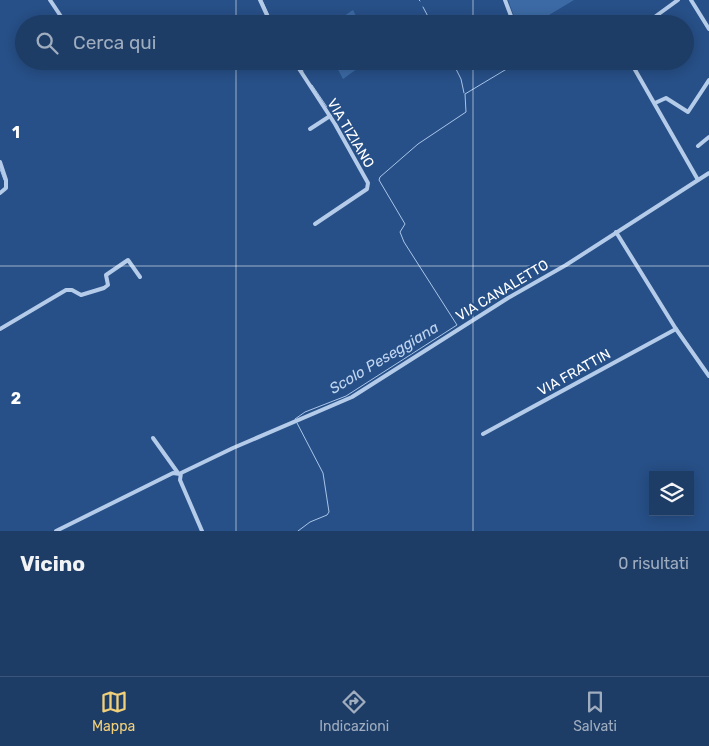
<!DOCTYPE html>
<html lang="it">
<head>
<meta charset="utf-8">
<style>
  :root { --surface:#1d3c66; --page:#25436c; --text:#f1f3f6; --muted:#a0adbf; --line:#3b567a; --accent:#f1d07a }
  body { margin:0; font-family:Rubik,sans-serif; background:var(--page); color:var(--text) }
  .controls { position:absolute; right:15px; bottom:15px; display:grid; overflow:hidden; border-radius:0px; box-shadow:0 2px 12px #0003 }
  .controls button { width:45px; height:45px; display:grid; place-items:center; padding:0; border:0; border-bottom:1px solid var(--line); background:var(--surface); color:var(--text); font:25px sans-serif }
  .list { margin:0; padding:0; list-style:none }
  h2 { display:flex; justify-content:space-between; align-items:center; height:65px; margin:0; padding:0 20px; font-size:21px }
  h2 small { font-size:16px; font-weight:400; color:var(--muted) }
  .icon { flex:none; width:28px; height:28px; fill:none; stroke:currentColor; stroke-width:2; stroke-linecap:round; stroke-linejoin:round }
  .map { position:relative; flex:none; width:709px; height:531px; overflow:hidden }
  .search { position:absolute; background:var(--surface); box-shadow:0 2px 12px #0003; left:15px; right:15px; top:15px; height:55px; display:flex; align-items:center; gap:12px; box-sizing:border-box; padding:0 18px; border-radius:28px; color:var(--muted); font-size:19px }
  .sheet { height:145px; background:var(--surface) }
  nav { display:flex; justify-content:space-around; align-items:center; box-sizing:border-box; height:70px; border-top:1px solid var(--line); background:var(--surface); font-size:14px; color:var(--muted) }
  nav a { display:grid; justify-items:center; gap:2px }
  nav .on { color:var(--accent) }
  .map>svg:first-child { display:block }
  .green { fill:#3c6aa5 }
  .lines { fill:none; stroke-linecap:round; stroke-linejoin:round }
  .stream { stroke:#a9c5e9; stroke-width:1 }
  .minor { stroke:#b4cbe9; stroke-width:4 }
  .grid { fill:none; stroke:#fff; stroke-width:1; stroke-opacity:0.55 }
  .labels { text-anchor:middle; stroke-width:4; stroke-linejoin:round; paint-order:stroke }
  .street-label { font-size:14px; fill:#fff; stroke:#275088 }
  .water-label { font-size:15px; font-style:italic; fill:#c0d5f0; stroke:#275088 }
  .grid-label { font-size:16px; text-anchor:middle; font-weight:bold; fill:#fff; stroke:#275088; stroke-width:4; stroke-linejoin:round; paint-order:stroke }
</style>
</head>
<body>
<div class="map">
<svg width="709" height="531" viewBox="0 0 709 531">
  <rect width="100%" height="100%" fill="#275088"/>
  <g class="green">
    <polygon points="508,0 574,0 534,24 517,24"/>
    <polygon points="353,10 360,24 332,24"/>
    <polygon points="343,61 368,61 343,79 336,66"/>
  </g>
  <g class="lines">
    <g class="stream">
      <polyline points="262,0 272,22"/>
      <polyline points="419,0 420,1"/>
      <polyline points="423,7 432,24"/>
      <polyline points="296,61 303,71"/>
      <polyline points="452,61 461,79 464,93"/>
      <polyline points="312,85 327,107"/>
      <polyline points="0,169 4,180"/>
      <polyline points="295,419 305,412 346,396 457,325 404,242 400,232 405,224 379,180 380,177 418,144 466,112 465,94 520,61"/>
      <polyline points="297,423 323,473 329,512 327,515 310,522 298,531"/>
    </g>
    <g class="minor">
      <polyline points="50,0 66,24"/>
      <polyline points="260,0 271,24"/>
      <polyline points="505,0 514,24"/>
      <polyline points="691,0 709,29"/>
      <polyline points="599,24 604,21 611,24"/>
      <polyline points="645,24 678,0"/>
      <polyline points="90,61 91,63"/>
      <polyline points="294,61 335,124 368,183 367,189 315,224"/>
      <polyline points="535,61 537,61"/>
      <polyline points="630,61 698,180"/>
      <polyline points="655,103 666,98 688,112 709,80"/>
      <polyline points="310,129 330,116"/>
      <polyline points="698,146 709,137"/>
      <polyline points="0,162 6,180 6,188 0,193"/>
      <polyline points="616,232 676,329 709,376"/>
      <polyline points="0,329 66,290 72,290 81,295 104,288 108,285 106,275 128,260 140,277"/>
      <polyline points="483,434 676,329"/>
      <polyline points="153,438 178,473"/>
      <polyline points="56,531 173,473 180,474"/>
      <polyline points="202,531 180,480 181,473 233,448 352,397 508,298 566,265 709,173"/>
    </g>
  </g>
  <path class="grid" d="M 236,0 L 236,24M 473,0 L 473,24M 236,61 L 236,531M 473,61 L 473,531M 0,266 L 709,266"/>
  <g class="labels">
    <g class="street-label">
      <text transform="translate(351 133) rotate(59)" y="5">VIA TIZIANO</text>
      <text transform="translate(502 290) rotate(-31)" y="5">VIA CANALETTO</text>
      <text transform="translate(574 372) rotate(-29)" y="5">VIA FRATTIN</text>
    </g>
    <g class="water-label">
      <text transform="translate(384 358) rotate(-31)" y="5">Scolo Peseggiana</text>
    </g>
  </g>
  <g class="grid-label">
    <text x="16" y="138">1</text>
    <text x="16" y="404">2</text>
  </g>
</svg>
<div class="controls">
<button><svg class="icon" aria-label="layers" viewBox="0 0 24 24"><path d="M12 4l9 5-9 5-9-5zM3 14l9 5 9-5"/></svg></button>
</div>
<div class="search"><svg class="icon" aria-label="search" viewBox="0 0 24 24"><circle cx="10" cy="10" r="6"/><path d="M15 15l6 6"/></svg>Cerca qui</div>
</div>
<section class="sheet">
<h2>Vicino<small>0 risultati</small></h2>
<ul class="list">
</ul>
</section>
<nav>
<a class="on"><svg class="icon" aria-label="map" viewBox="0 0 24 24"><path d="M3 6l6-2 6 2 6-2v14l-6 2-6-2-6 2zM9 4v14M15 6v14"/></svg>Mappa</a>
<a><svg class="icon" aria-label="directions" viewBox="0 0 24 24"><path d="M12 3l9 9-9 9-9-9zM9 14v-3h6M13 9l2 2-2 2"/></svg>Indicazioni</a>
<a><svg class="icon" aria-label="saved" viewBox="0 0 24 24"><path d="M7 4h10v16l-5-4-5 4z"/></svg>Salvati</a>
</nav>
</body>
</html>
